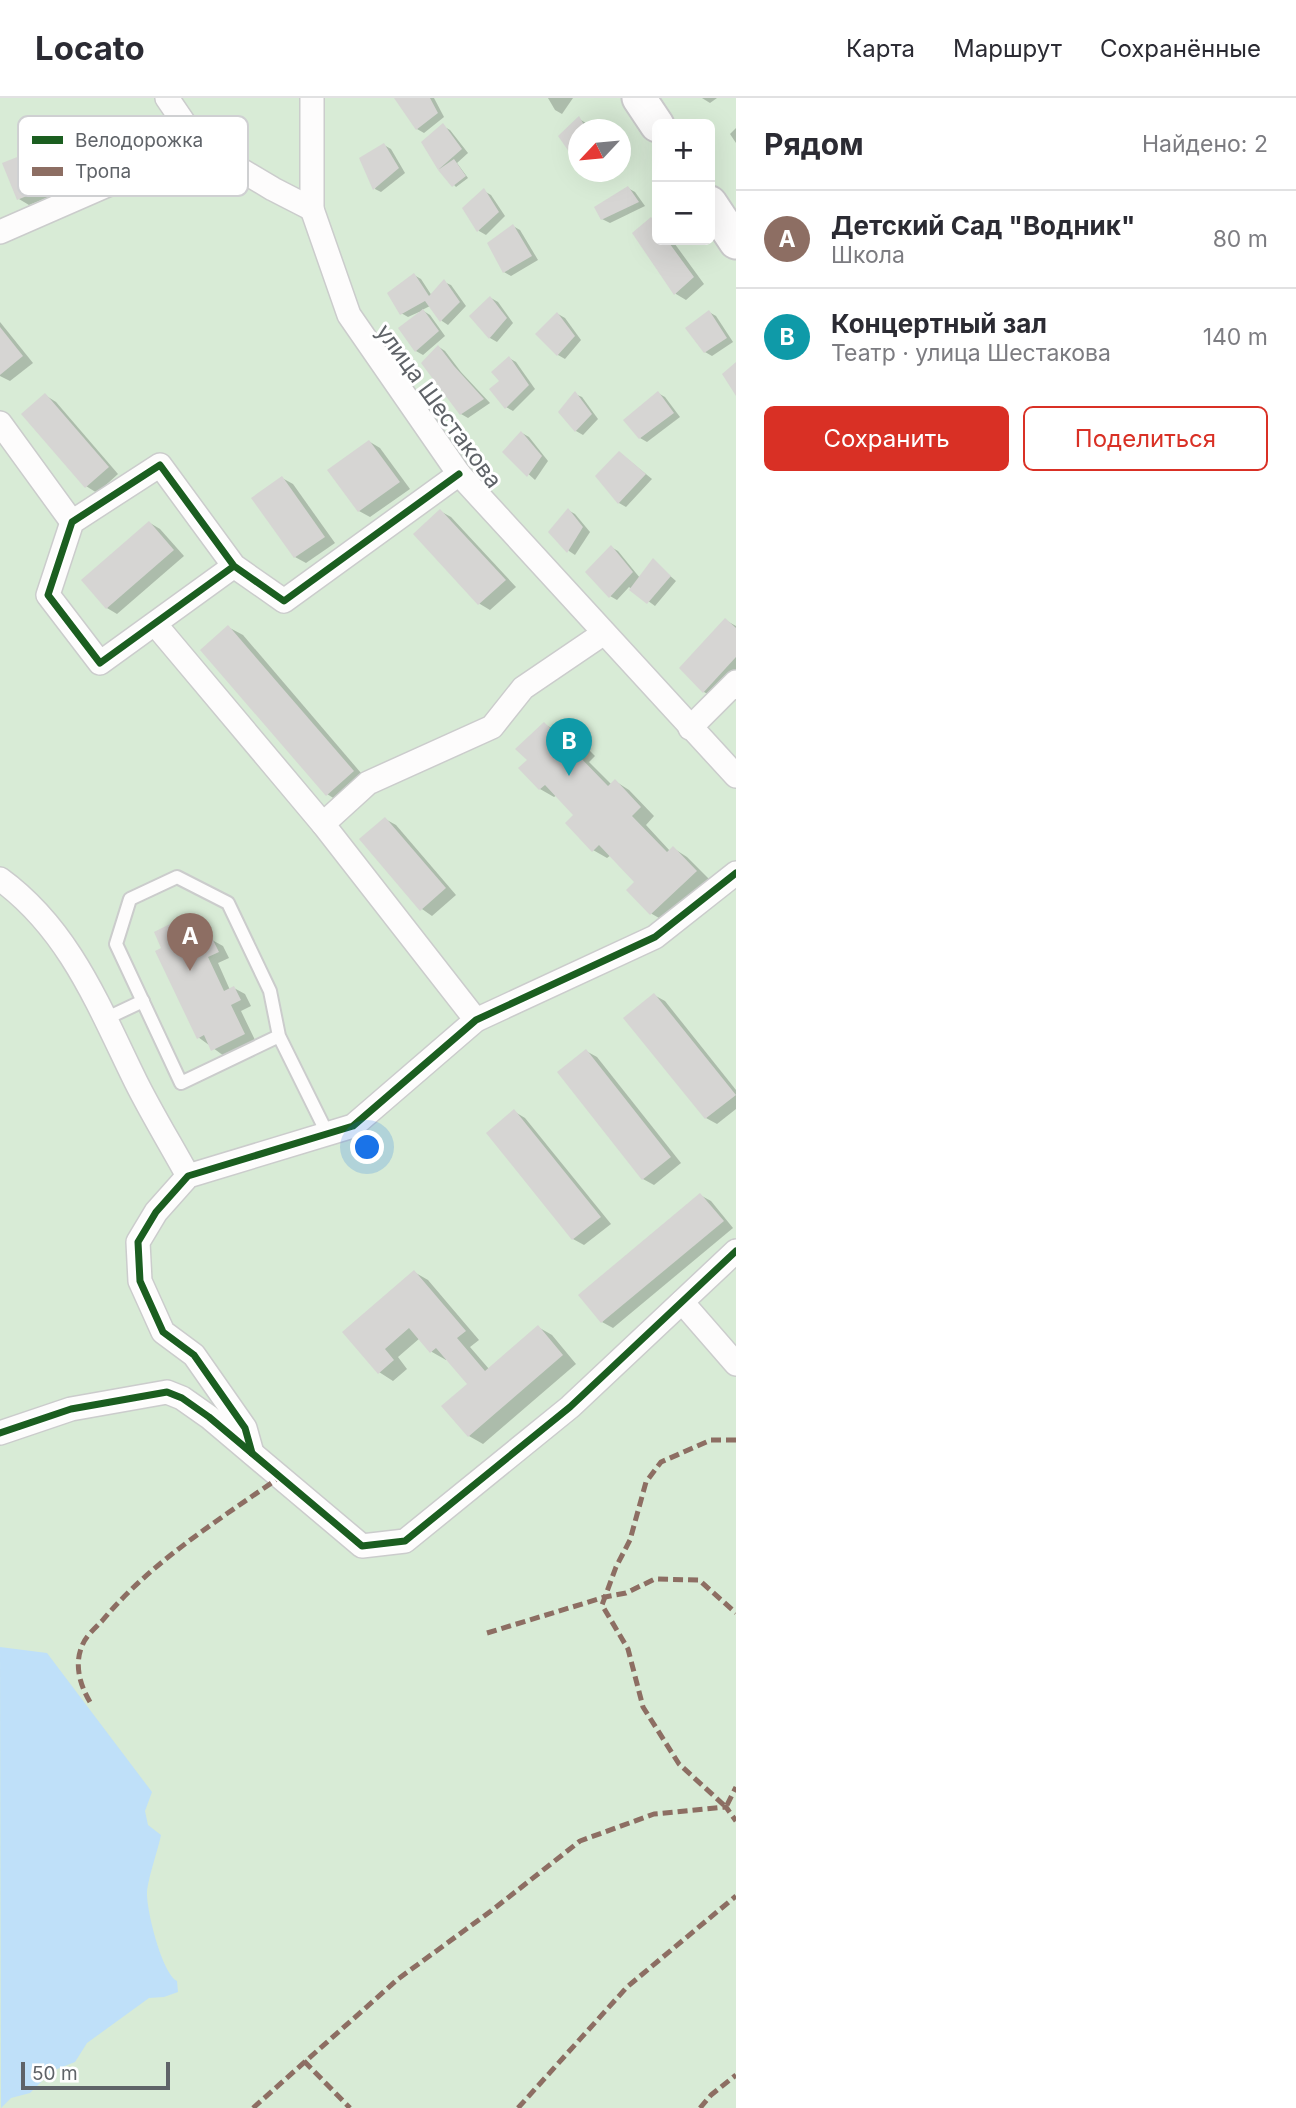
<!DOCTYPE html>
<html lang="ru">
<head>
<meta charset="utf-8">
<style>
  :root { --surface:#fff; --page:#f2f2f3; --text:#2b2b33; --muted:#7c7c81; --line:#e1e1e2; --accent:#d93025 }
  body { margin:0; font-family:Inter,sans-serif; background:var(--page); color:var(--text) }
  .controls { position:absolute; right:21px; top:21px; display:grid; overflow:hidden; border-radius:10px; box-shadow:0 7px 28px #0002 }
  .controls button { width:63px; height:63px; display:grid; place-items:center; padding:0; border:0; border-bottom:2px solid var(--line); background:var(--surface); color:var(--text); font:35px sans-serif }
  .compass { position:absolute; left:568px; top:21px; width:63px; height:63px; border-radius:50%; background:var(--surface); box-shadow:0 7px 28px #0002; rotate:244deg }
  .scale { position:absolute; left:21px; bottom:18px; width:149px; box-sizing:border-box; padding-left:7px; border:4px solid #5f6368; border-top:0; font-size:19px; line-height:24px; white-space:nowrap; color:#5f6368; -webkit-text-stroke:5px #fff; paint-order:stroke }
  .you { position:absolute; left:368px; top:1050px; width:24px; height:24px; margin:-18px; border:5px solid #fff; border-radius:50%; background:#1a73e8; box-shadow:0 0 0 10px #1a73e833 }
  .badge { display:grid; place-items:center; width:46px; height:46px; border-radius:50%; background:var(--accent); color:#fff; font-size:23px; font-weight:700 }
  .pin { position:absolute; translate:-50% -58px; filter:drop-shadow(0 2px 4px #0008) }
  .pin::after { content:''; position:absolute; top:37px; width:24px; height:21px; background:inherit; clip-path:polygon(0 0,100% 0,50% 100%) }
  .list { margin:0; padding:0; list-style:none }
  h2 { display:flex; justify-content:space-between; align-items:center; height:91px; margin:0; padding:0 28px; font-size:30px }
  h2 small { font-size:23px; font-weight:400; color:var(--muted) }
  .list li { display:grid; grid-template-columns:46px 1fr auto; gap:21px; align-items:center; box-sizing:border-box; height:98px; padding:0 28px; border-top:2px solid var(--line) }
  .list b { display:block; font-size:26px; white-space:nowrap }
  .list p { margin:0; font-size:23px; white-space:nowrap; color:var(--muted) }
  .list em { font-size:23px; font-style:normal; color:var(--muted) }
  .actions { display:flex; gap:14px; padding:21px 28px }
  .actions a { flex:1; padding:16px 0; border:2px solid var(--accent); border-radius:10px; text-align:center; font-size:24px; color:var(--accent) }
  .actions .main { background:var(--accent); color:#fff }
  .map { position:relative; flex:none; width:736px; height:2010px; overflow:hidden }
  header { display:flex; align-items:center; gap:42px; box-sizing:border-box; height:98px; padding:0 35px; background:var(--surface); border-bottom:2px solid var(--line) }
  header strong { font-size:33px }
  nav { display:flex; gap:38px; margin-inline-start:auto; font-size:24px }
  main { display:flex }
  aside { flex:1; background:var(--surface) }
  .map>svg:first-child { display:block }
  .green { fill:#d8ebd6; fill-rule:evenodd }
  .water { fill:#bfe0f9 }
  .shadow { fill:#0003 }
  .building { fill:#d6d5d3 }
  .lines { fill:none; stroke-linecap:round; stroke-linejoin:round }
  .lane-casing { stroke:#cbcccc; stroke-width:16 }
  .street-casing { stroke:#cbcccc; stroke-width:26 }
  .secondary-casing { stroke:#cacacb; stroke-width:37 }
  .lane { stroke:#fdfcfc; stroke-width:12 }
  .street { stroke:#fdfcfc; stroke-width:23 }
  .secondary { stroke:#fdfcfc; stroke-width:33 }
  .quiet { stroke:#8d6e63; stroke-width:5; stroke-dasharray:10 5; stroke-linecap:butt }
  .cycleway-casing { stroke:#fff; stroke-width:11 }
  .cycleway { stroke:#1b5e20; stroke-width:7 }
  .labels { text-anchor:middle; stroke-width:6; stroke-linejoin:round; paint-order:stroke }
  .street-label { font-size:23px; fill:#5f6368; stroke:#fff }
  .key { fill:#fff; stroke:#cfd0d2; stroke-width:2 }
  .key-label { font-size:19px; fill:#5f6368 }
</style>
</head>
<body>
<header>
<strong>Locato</strong>
<nav><a>Карта</a><a>Маршрут</a><a>Сохранённые</a></nav>
</header>
<main>
<div class="map">
<svg width="736" height="2010" viewBox="0 0 736 2010">
  <rect width="100%" height="100%" fill="#efeeea"/>
  <path class="green" d="M 0,0 L 736,0 L 736,2010 L 0,2010 ZM 657,26 L 710,26 L 710,142 L 657,142 ZM 578,32 L 620,32 L 620,74 L 578,74 Z"/>
  <path class="water" d="M 0,1549 L 47,1555 L 152,1694 L 145,1713 L 148,1727 L 161,1737 C 158,1752 147,1783 147,1796 C 147,1814 162,1875 177,1883 L 178,1894 L 164,1899 L 149,1900 L 87,1945 L 75,1964 L 52,1973 L 30,1995 L 11,2000 L 1,2010 Z"/>
  <g class="shadow">
    <polygon points="397,0 434,0 444,19 424,35 417,31"/>
    <polygon points="548,0 573,0 562,16 555,12"/>
    <polygon points="702,0 717,0 710,5"/>
    <polygon points="579,21 586,25 590,32 578,32 578,60 573,57 560,38"/>
    <polygon points="443,28 450,32 468,55 457,65 468,80 456,89 439,71"/>
    <polygon points="736,30 736,45 730,36"/>
    <polygon points="63,42 74,49 88,83 29,107 19,101"/>
    <polygon points="384,47 391,51 405,75 381,94 375,91"/>
    <polygon points="628,90 635,94 645,108 610,125 602,121"/>
    <polygon points="484,93 491,97 505,118 486,137 479,133 464,110"/>
    <polygon points="651,121 657,124 657,142 672,142 704,186 686,202 676,196 634,135"/>
    <polygon points="513,128 520,132 538,162 511,178 504,174"/>
    <polygon points="414,177 421,181 432,198 444,184 451,187 466,208 448,227 442,223 430,208 422,212 430,217 445,238 423,257 416,253 420,215 419,214 408,219 401,215"/>
    <polygon points="491,200 498,204 513,225 497,244 490,240 471,218"/>
    <polygon points="709,214 716,218 733,244 712,258 705,254"/>
    <polygon points="558,216 565,220 581,242 565,261 558,257"/>
    <polygon points="0,224 33,265 10,283 0,278"/>
    <polygon points="439,249 445,253 461,274 490,305 468,320 461,316"/>
    <polygon points="509,260 516,264 535,291 513,313 506,309"/>
    <polygon points="658,295 665,299 680,319 647,344 640,340"/>
    <polygon points="575,296 582,299 598,321 583,337 576,333 560,314"/>
    <polygon points="45,297 56,304 118,376 97,395 86,388"/>
    <polygon points="522,335 529,339 548,363 535,382 504,354"/>
    <polygon points="370,344 380,350 410,391 370,419 359,413 330,372"/>
    <polygon points="620,355 652,381 626,409 619,405 597,378"/>
    <polygon points="282,380 293,386 335,445 306,465 295,459"/>
    <polygon points="568,412 575,416 590,434 575,457 569,453 550,434"/>
    <polygon points="440,413 451,419 516,489 490,512 480,506 415,436"/>
    <polygon points="150,425 160,431 184,458 117,516 107,510"/>
    <polygon points="611,449 618,453 640,480 653,463 676,483 655,508 629,489 617,502 610,498"/>
    <polygon points="725,522 736,528 736,577 715,600 704,594 681,570"/>
    <polygon points="228,529 243,537 367,682 341,705 327,696"/>
    <polygon points="544,626 558,634 563,632 577,640 595,658 589,664 612,687 615,683 629,692 654,718 646,727 670,753 673,750 687,759 710,782 666,824 652,816 629,792 637,784 611,757 607,760 593,752 576,717 557,697 554,699 540,691 529,662"/>
    <polygon points="385,721 396,727 456,797 432,818 422,811"/>
    <polygon points="188,819 199,825 208,844 212,842 223,848 229,860 218,865 230,892 234,890 245,896 251,908 241,913 255,942 224,958 198,939 163,851"/>
    <polygon points="654,897 665,903 736,992 736,1011 717,1026 706,1020"/>
    <polygon points="586,953 597,959 681,1065 654,1087 643,1081"/>
    <polygon points="515,1014 525,1020 611,1126 584,1147 573,1141"/>
    <polygon points="700,1097 711,1103 733,1130 613,1230 602,1224"/>
    <polygon points="414,1174 428,1182 479,1242 470,1249 489,1271 538,1229 552,1237 576,1266 483,1346 469,1338 469,1286 447,1261 446,1262 432,1254 420,1240 398,1259 407,1271 393,1283 379,1274 345,1234"/>
  </g>
  <g class="building">
    <polygon points="394,0 430,0 438,15 416,32"/>
    <polygon points="118,17 131,49 93,64 81,32"/>
    <polygon points="579,18 587,32 578,32 578,51 572,58 558,38"/>
    <polygon points="443,25 462,51 438,72 454,61 466,78 452,89 438,72 421,44"/>
    <polygon points="63,41 78,77 17,102 2,65"/>
    <polygon points="384,45 399,70 373,92 359,60"/>
    <polygon points="628,88 639,104 601,122 594,109"/>
    <polygon points="484,90 499,114 477,134 462,110"/>
    <polygon points="651,119 657,127 657,142 667,142 694,179 674,197 632,135"/>
    <polygon points="513,126 532,158 503,175 487,145"/>
    <polygon points="414,175 429,198 444,181 460,204 440,224 425,203 400,217 387,195"/>
    <polygon points="490,198 507,220 489,241 469,218"/>
    <polygon points="423,211 439,233 415,254 398,230"/>
    <polygon points="709,212 727,240 704,255 685,230"/>
    <polygon points="557,214 575,238 557,258 535,236"/>
    <polygon points="0,229 23,258 0,277"/>
    <polygon points="438,247 454,268 484,301 460,317 421,265"/>
    <polygon points="509,258 529,287 505,311 489,291 499,283 491,274"/>
    <polygon points="736,264 736,298 722,276"/>
    <polygon points="575,293 592,316 575,334 558,314"/>
    <polygon points="658,293 674,315 639,341 623,322"/>
    <polygon points="45,295 109,369 85,390 21,316"/>
    <polygon points="521,333 542,358 527,379 502,354"/>
    <polygon points="369,342 400,384 358,414 327,372"/>
    <polygon points="619,353 646,376 618,406 595,378"/>
    <polygon points="282,378 325,439 294,460 251,400"/>
    <polygon points="568,410 583,429 567,455 548,434"/>
    <polygon points="440,411 506,482 478,507 413,436"/>
    <polygon points="149,423 174,452 106,511 81,482"/>
    <polygon points="611,447 633,474 609,500 585,474"/>
    <polygon points="653,460 671,478 647,506 629,492"/>
    <polygon points="725,520 736,530 736,559 703,595 679,570"/>
    <polygon points="228,527 354,673 326,698 200,552"/>
    <polygon points="544,624 556,636 563,630 581,649 576,655 608,688 615,681 641,709 632,718 667,754 673,748 697,773 650,817 626,792 634,784 599,747 592,754 565,725 573,717 545,687 539,692 518,670 527,662 515,651"/>
    <polygon points="385,719 446,790 420,813 359,741"/>
    <polygon points="188,817 201,845 212,840 219,854 208,859 224,893 234,888 241,902 231,907 245,936 211,953 204,937 197,941 155,853 161,850 154,834"/>
    <polygon points="654,895 736,997 705,1021 623,920"/>
    <polygon points="586,951 671,1059 642,1082 557,974"/>
    <polygon points="514,1011 601,1119 572,1142 486,1035"/>
    <polygon points="700,1095 724,1123 601,1225 578,1197"/>
    <polygon points="414,1172 466,1233 457,1240 485,1273 538,1227 563,1257 468,1339 441,1308 467,1286 436,1250 430,1255 409,1230 385,1251 394,1262 378,1276 342,1234"/>
  </g>
  <g class="lines">
    <g class="lane-casing">
      <g id="lane">
        <polyline points="105,921 143,903"/>
        <polyline points="279,938 270,893 228,805 177,779 130,801 116,846 181,985 279,938 327,1035"/>
      </g>
    </g>
    <g class="street-casing">
      <g id="street">
        <polyline points="167,0 199,47"/>
        <polyline points="312,0 312,111 349,217 459,376 736,678"/>
        <polyline points="0,134 199,47 273,91 312,111"/>
        <polyline points="0,325 72,424"/>
        <polyline points="234,468 160,367 72,424 48,497 100,565 234,468 284,503 459,376"/>
        <polyline points="155,526 323,726 476,922"/>
        <polyline points="690,630 736,584"/>
        <polyline points="323,726 368,685 492,629 523,590 604,535"/>
        <path d="M 0,781 C 70,832 99,909 136,984 C 152,1016 171,1047 188,1078"/>
        <polyline points="682,1204 736,1266"/>
        <polyline points="0,1335 71,1311 167,1294 182,1300 209,1319 362,1448 405,1443 570,1309 736,1153"/>
        <polyline points="252,1355 245,1330 194,1257 163,1234 140,1183 138,1144 156,1114 188,1078 353,1028 476,922 655,839 736,775"/>
      </g>
    </g>
    <g class="secondary-casing">
      <g id="secondary">
        <polyline points="639,0 657,27"/>
        <polyline points="710,105 736,144"/>
      </g>
    </g>
    <use href="#lane" class="lane"/>
    <use href="#street" class="street"/>
    <use href="#secondary" class="secondary"/>
    <g class="quiet">
      <polyline points="736,1342 711,1342 661,1364 646,1384 630,1442 616,1469 602,1507 628,1551 643,1609 679,1666 726,1709 736,1689"/>
      <polyline points="487,1535 605,1499 626,1495 655,1481 699,1482 736,1515"/>
      <path d="M 90,1604 C 80,1587 74,1567 82,1548 C 85,1539 95,1530 102,1523 C 151,1464 217,1423 280,1379"/>
      <polyline points="304,1963 350,2010"/>
      <polyline points="253,2010 398,1881 491,1813 580,1743 654,1716 726,1709 736,1723"/>
      <polyline points="518,2010 627,1889 736,1798"/>
      <polyline points="700,2010 711,1997 736,1977"/>
    </g>
    <g class="cycleway-casing">
      <g id="cycleway">
        <polyline points="234,468 160,367 72,424 48,497 100,565 234,468 284,503 459,376"/>
        <polyline points="0,1335 71,1311 167,1294 182,1300 209,1319 362,1448 405,1443 570,1309 736,1153"/>
        <polyline points="252,1355 245,1330 194,1257 163,1234 140,1183 138,1144 156,1114 188,1078 353,1028 476,922 655,839 736,775"/>
      </g>
    </g>
    <use href="#cycleway" class="cycleway"/>
  </g>
  <g class="labels">
    <g class="street-label">
      <text transform="translate(439 308) rotate(54)" y="8">улица Шестакова</text>
    </g>
  </g>
  <rect x="18" y="18" width="230" height="80" rx="10" class="key"/>
  <rect x="32" y="38" width="31" height="8" fill="#1b5e20"/>
  <rect x="32" y="69" width="31" height="9" fill="#8d6e63"/>
  <g class="key-label">
    <text x="75" y="49">Велодорожка</text>
    <text x="75" y="80">Тропа</text>
  </g>
</svg>
<div class="controls">
<button>+</button>
<button>−</button>
</div>
<svg class="compass" viewBox="-18 -18 36 36"><path d="M0-13l5 13h-10z" fill="#e53935"/><path d="M0 13l5-13h-10z" fill="#7c7c81"/></svg>
<div class="scale">50 m</div>
<div class="you"></div>
<div class="pin badge" style="left:190px;top:873px;background:#8d6e63">A</div>
<div class="pin badge" style="left:569px;top:678px;background:#0f9aa8">B</div>
</div>
<aside>
<h2>Рядом<small>Найдено: 2</small></h2>
<ul class="list">
<li><span class="badge" style="background:#8d6e63">A</span><div><b>Детский Сад &quot;Водник&quot;</b><p>Школа</p></div><em>80 m</em></li>
<li><span class="badge" style="background:#0f9aa8">B</span><div><b>Концертный зал</b><p>Театр · улица Шестакова</p></div><em>140 m</em></li>
</ul>
<div class="actions"><a class="main">Сохранить</a><a>Поделиться</a></div>
</aside>
</main>
</body>
</html>
